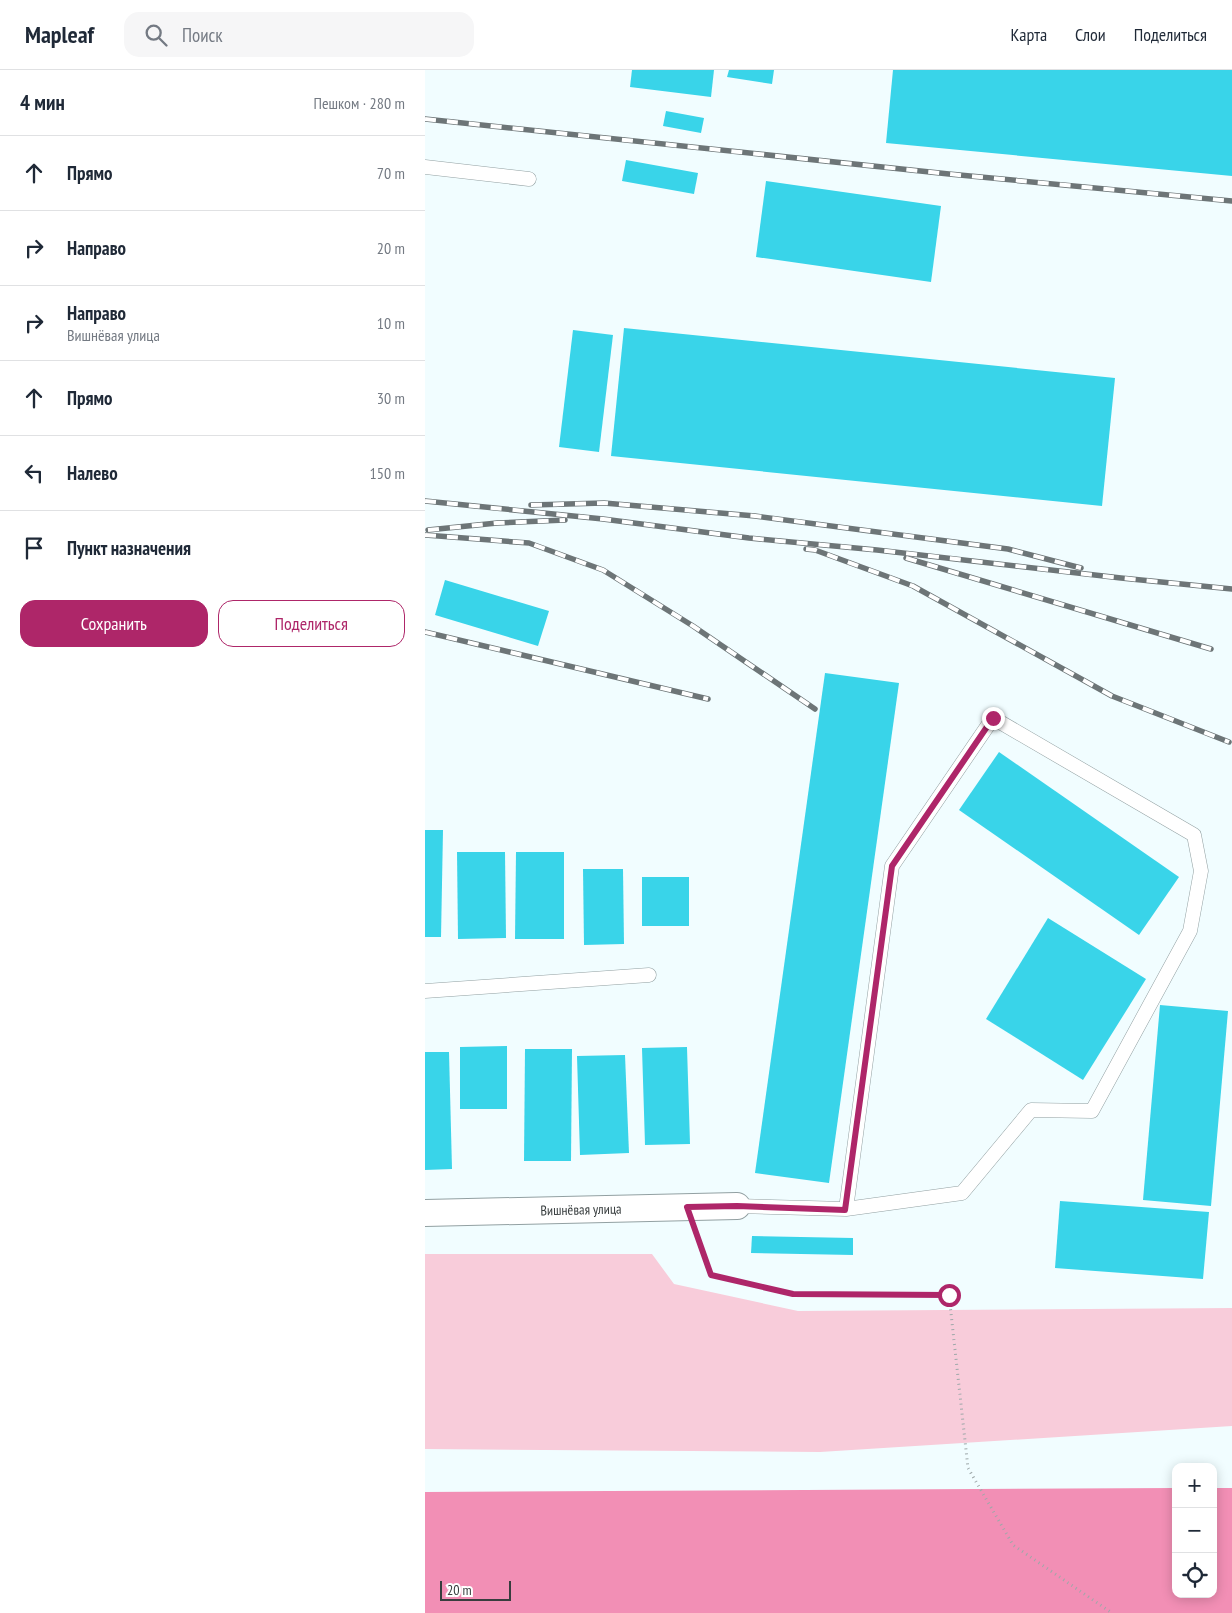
<!DOCTYPE html>
<html lang="ru">
<head>
<meta charset="utf-8">
<style>
  :root { --surface:#fff; --page:#f6f6f7; --text:#1f2937; --muted:#747a83; --line:#e0e1e3; --accent:#ae2669 }
  body { margin:0; font-family:"PT Sans Narrow",sans-serif; background:var(--page); color:var(--text) }
  .controls { position:absolute; right:15px; bottom:15px; display:grid; overflow:hidden; border-radius:10px; box-shadow:0 2px 12px #0003 }
  .controls button { width:45px; height:45px; display:grid; place-items:center; padding:0; border:0; border-bottom:1px solid var(--line); background:var(--surface); color:var(--text); font:25px sans-serif }
  .scale { position:absolute; left:15px; bottom:12px; width:71px; box-sizing:border-box; padding-left:5px; border:2px solid #373d3e; border-top:0; font-size:14px; line-height:18px; white-space:nowrap; color:#373d3e; -webkit-text-stroke:4px #fff; paint-order:stroke }
  .stop { position:absolute; width:15px; height:15px; margin:-11px; border:4px solid #ae2669; border-radius:50%; background:#fff }
  .stop.end { background:#ae2669; border-color:#fff; box-shadow:0 1px 5px #0008 }
  .list { margin:0; padding:0; list-style:none }
  h2 { display:flex; justify-content:space-between; align-items:center; height:65px; margin:0; padding:0 20px; font-size:21px }
  h2 small { font-size:16px; font-weight:400; color:var(--muted) }
  .list li { display:grid; grid-template-columns:32px 1fr auto; gap:15px; align-items:center; box-sizing:border-box; height:75px; padding:0 20px; border-top:1px solid var(--line) }
  .list b { display:block; font-size:19px; white-space:nowrap }
  .list p { margin:0; font-size:16px; white-space:nowrap; color:var(--muted) }
  .list em { font-size:16px; font-style:normal; color:var(--muted) }
  .actions { display:flex; gap:10px; padding:15px 20px }
  .actions a { flex:1; padding:11px 0; border:1px solid var(--accent); border-radius:15px; text-align:center; font-size:18px; color:var(--accent) }
  .actions .main { background:var(--accent); color:#fff }
  .icon { flex:none; width:28px; height:28px; fill:none; stroke:currentColor; stroke-width:2; stroke-linecap:round; stroke-linejoin:round }
  .map { position:relative; flex:none; width:807px; height:1543px; overflow:hidden }
  header { display:flex; align-items:center; gap:30px; box-sizing:border-box; height:70px; padding:0 25px; background:var(--surface); border-bottom:1px solid var(--line) }
  header strong { font-size:24px }
  nav { display:flex; gap:28px; margin-inline-start:auto; font-size:18px }
  .search { width:350px; height:45px; background:var(--page); display:flex; align-items:center; gap:12px; box-sizing:border-box; padding:0 18px; border-radius:15px; color:var(--muted); font-size:19px }
  main { display:flex }
  aside { flex:1; background:var(--surface) }
  .map>svg:first-child { display:block }
  .green { fill:#f8ccda }
  .forest { fill:#f28fb5 }
  .building { fill:#39d4e9 }
  .lines { fill:none; stroke-linecap:round; stroke-linejoin:round }
  .service-casing { stroke:#92a0a2; stroke-width:15 }
  .minor-casing { stroke:#92a0a2; stroke-width:28 }
  .path { stroke:#9ea8a9; stroke-width:3; stroke-dasharray:1 4; stroke-linecap:butt }
  .service { stroke:#fff; stroke-width:14 }
  .minor { stroke:#fff; stroke-width:26 }
  .rail-casing { stroke:#6d7577; stroke-width:5.5 }
  .rail { stroke:#fff; stroke-width:4; stroke-dasharray:11; stroke-linecap:butt }
  .route { stroke:#ae2669; stroke-width:6 }
  .labels { text-anchor:middle; stroke-width:5; stroke-linejoin:round; paint-order:stroke }
  .street-label { font-size:14px; fill:#373d3e; stroke:#fff }
</style>
</head>
<body>
<header>
<strong>Mapleaf</strong>
<div class="search"><svg class="icon" aria-label="search" viewBox="0 0 24 24"><circle cx="10" cy="10" r="6"/><path d="M15 15l6 6"/></svg>Поиск</div>
<nav><a>Карта</a><a>Слои</a><a>Поделиться</a></nav>
</header>
<main>
<aside>
<h2>4 мин<small>Пешком · 280 m</small></h2>
<ul class="list">
<li><svg class="icon" aria-label="ahead" viewBox="0 0 24 24"><path d="M12 20V5M6 11l6-6 6 6"/></svg><div><b>Прямо</b></div><em>70 m</em></li>
<li><svg class="icon" aria-label="right" viewBox="0 0 24 24"><path d="M7 20v-9h11M14 6l5 5-5 5"/></svg><div><b>Направо</b></div><em>20 m</em></li>
<li><svg class="icon" aria-label="right" viewBox="0 0 24 24"><path d="M7 20v-9h11M14 6l5 5-5 5"/></svg><div><b>Направо</b><p>Вишнёвая улица</p></div><em>10 m</em></li>
<li><svg class="icon" aria-label="ahead" viewBox="0 0 24 24"><path d="M12 20V5M6 11l6-6 6 6"/></svg><div><b>Прямо</b></div><em>30 m</em></li>
<li><svg class="icon" aria-label="left" viewBox="0 0 24 24"><path d="M17 20v-9H6M10 6l-5 5 5 5"/></svg><div><b>Налево</b></div><em>150 m</em></li>
<li><svg class="icon" aria-label="arrive" viewBox="0 0 24 24"><path d="M6 21V4h12l-3 4 3 4H6"/></svg><div><b>Пункт назначения</b></div></li>
</ul>
<div class="actions"><a class="main">Сохранить</a><a>Поделиться</a></div>
</aside>
<div class="map">
<svg width="807" height="1543" viewBox="0 0 807 1543">
  <rect width="100%" height="100%" fill="#f1fdff"/>
  <polygon class="green" points="0,1184 227,1184 249,1214 373,1241 807,1238 807,1356 395,1382 0,1379"/>
  <polygon class="forest" points="751,1418 751,1524 788,1524 788,1418 807,1418 807,1543 0,1543 0,1422"/>
  <g class="building">
    <polygon points="207,0 289,0 286,27 205,17"/>
    <polygon points="304,0 349,0 347,14 302,7"/>
    <polygon points="468,0 807,0 807,106 461,73"/>
    <polygon points="241,41 279,48 276,63 238,56"/>
    <polygon points="201,90 273,103 269,124 197,111"/>
    <polygon points="341,111 516,136 506,212 331,187"/>
    <polygon points="199,258 690,308 677,436 186,386"/>
    <polygon points="148,260 188,265 174,382 134,377"/>
    <polygon points="20,510 124,541 113,576 10,545"/>
    <polygon points="400,603 474,613 404,1113 330,1103"/>
    <polygon points="574,682 754,807 714,865 534,740"/>
    <polygon points="0,760 18,760 16,867 0,867"/>
    <polygon points="32,782 80,782 81,868 33,869"/>
    <polygon points="91,782 139,782 139,869 90,869"/>
    <polygon points="158,799 198,799 199,874 159,875"/>
    <rect x="217" y="807" width="47" height="49"/>
    <polygon points="623,848 721,909 658,1010 561,949"/>
    <polygon points="735,935 803,941 786,1136 718,1130"/>
    <polygon points="82,976 82,1039 35,1039 35,977"/>
    <polygon points="262,977 265,1074 220,1075 217,978"/>
    <polygon points="100,979 147,979 146,1091 99,1091"/>
    <polygon points="0,982 24,982 27,1099 0,1100"/>
    <polygon points="200,985 204,1083 155,1085 152,986"/>
    <polygon points="635,1131 784,1142 778,1209 630,1198"/>
    <polygon points="327,1166 428,1168 428,1185 326,1183"/>
  </g>
  <g class="lines">
    <g class="service-casing">
      <g id="service">
        <polyline points="0,97 104,109"/>
        <polyline points="0,921 224,905"/>
        <polyline points="312,1136 421,1139 537,1123 606,1040 667,1041 765,861 776,801 769,765 568,648 467,796 421,1139"/>
      </g>
    </g>
    <g class="minor-casing">
      <g id="minor">
        <path id="s1" d="M 0,1143 L 312,1136"/>
      </g>
    </g>
    <polyline class="path" points="271,1162 286,1205 369,1224 524,1225 543,1398 588,1475 687,1543"/>
    <use href="#service" class="service"/>
    <use href="#minor" class="minor"/>
    <g class="rail-casing">
      <g id="rail">
        <polyline points="0,49 524,104 807,131"/>
        <polyline points="0,431 178,449 324,468 452,480 696,508 807,519"/>
        <polyline points="106,435 179,433 330,446 583,479 656,498"/>
        <polyline points="3,460 72,453 140,450"/>
        <polyline points="0,465 104,473 178,500 268,556 390,639"/>
        <polyline points="381,479 390,480 488,516 687,626 804,672"/>
        <polyline points="481,488 786,579"/>
        <polyline points="0,562 283,629"/>
      </g>
    </g>
    <use href="#rail" class="rail"/>
  </g>
  <g class="lines">
    <polyline class="route" points="524,1225 368,1224 286,1205 262,1137 312,1136 420,1140 467,796 568,648"/>
  </g>
  <g class="labels">
    <g class="street-label">
      <text dy="5" stroke="none"><textPath href="#s1" startOffset="156">Вишнёвая улица</textPath></text>
    </g>
  </g>
</svg>
<div class="controls">
<button>+</button>
<button>−</button>
<button><svg class="icon" aria-label="locate" viewBox="0 0 24 24"><circle cx="12" cy="12" r="6"/><path d="M12 2v4M12 18v4M2 12h4M18 12h4"/></svg></button>
</div>
<div class="scale">20 m</div>
<div class="stop" style="left:524px;top:1225px"></div>
<div class="stop end" style="left:568px;top:648px"></div>
</div>
</main>
</body>
</html>
